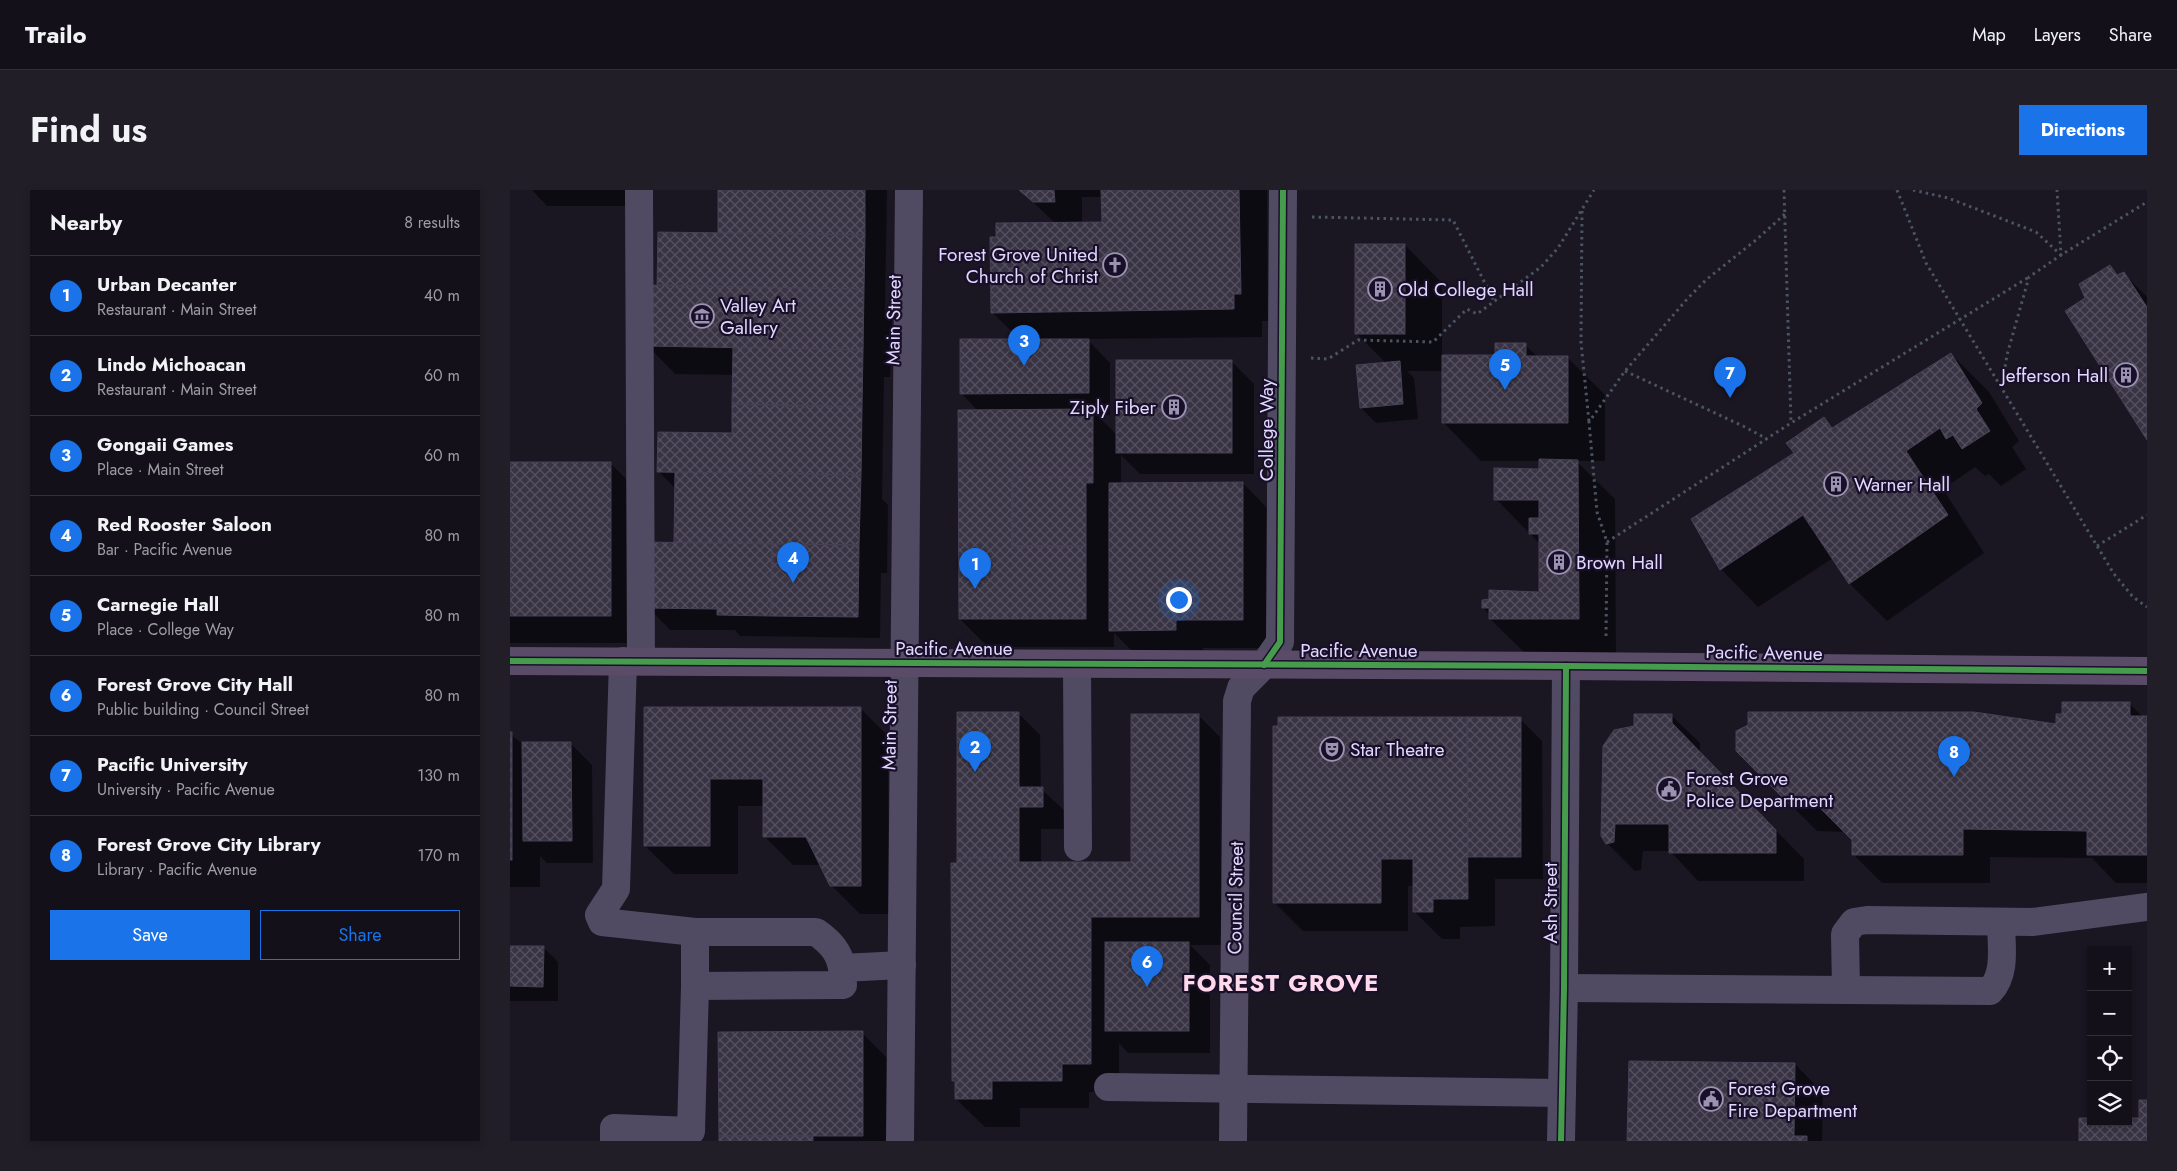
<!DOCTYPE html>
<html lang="en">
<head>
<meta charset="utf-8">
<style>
  :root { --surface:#14101a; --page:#211e27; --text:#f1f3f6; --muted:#9d9da2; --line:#333039; --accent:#1a73e8 }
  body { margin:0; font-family:Jost,sans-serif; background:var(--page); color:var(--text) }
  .controls { position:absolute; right:15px; bottom:15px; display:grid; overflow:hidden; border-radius:0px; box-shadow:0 2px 8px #0003 }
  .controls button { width:45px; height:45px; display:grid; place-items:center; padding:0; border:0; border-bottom:1px solid var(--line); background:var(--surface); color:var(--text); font:25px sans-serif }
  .you { position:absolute; left:668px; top:409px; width:18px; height:18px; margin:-12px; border:4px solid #fff; border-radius:50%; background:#1a73e8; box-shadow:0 0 0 8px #1a73e833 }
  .badge { display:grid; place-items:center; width:32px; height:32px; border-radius:50%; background:var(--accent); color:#fff; font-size:16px; font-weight:700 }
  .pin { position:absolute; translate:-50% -41px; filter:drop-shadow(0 1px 2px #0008) }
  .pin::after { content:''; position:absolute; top:26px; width:18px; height:15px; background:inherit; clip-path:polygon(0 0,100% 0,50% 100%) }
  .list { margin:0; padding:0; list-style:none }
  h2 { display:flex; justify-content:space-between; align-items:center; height:65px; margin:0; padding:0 20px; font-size:21px }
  h2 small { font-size:16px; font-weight:400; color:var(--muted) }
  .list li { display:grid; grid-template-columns:32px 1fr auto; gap:15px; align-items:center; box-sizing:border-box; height:80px; padding:0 20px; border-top:1px solid var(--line) }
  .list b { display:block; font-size:19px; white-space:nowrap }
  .list p { margin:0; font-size:16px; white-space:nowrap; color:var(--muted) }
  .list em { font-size:16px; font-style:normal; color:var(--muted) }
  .actions { display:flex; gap:10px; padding:15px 20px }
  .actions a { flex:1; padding:11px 0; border:1px solid var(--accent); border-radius:0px; text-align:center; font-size:18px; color:var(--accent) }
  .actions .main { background:var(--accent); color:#fff }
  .icon { flex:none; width:28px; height:28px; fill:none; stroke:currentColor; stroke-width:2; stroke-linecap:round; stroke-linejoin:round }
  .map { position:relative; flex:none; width:1637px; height:951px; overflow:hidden; border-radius:0px }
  header { display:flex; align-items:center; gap:30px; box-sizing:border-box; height:70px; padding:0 25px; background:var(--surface); border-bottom:1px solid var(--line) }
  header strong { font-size:24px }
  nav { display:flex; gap:28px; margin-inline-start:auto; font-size:18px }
  .intro { display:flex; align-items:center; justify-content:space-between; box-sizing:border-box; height:120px; padding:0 30px }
  h1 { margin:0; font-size:35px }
  .button { padding:12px 22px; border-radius:0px; background:var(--accent); color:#fff; font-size:18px; font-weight:700 }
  main { display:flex; gap:30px; padding:0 30px }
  aside { flex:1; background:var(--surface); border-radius:0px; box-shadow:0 2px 8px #0003 }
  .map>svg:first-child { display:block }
  .shadow { fill:#0007; fill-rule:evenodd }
  .building { fill:url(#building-cross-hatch); stroke:#484156 }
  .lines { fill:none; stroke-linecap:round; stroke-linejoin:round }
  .path { stroke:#4a5463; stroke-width:3; stroke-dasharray:2.5 4; stroke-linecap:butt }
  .minor { stroke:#504b63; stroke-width:28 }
  .major { stroke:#5a4c68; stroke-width:28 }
  .cycleway-casing { stroke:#181028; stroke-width:9 }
  .cycleway { stroke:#469c4c; stroke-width:6 }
  .labels { text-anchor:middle; stroke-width:4.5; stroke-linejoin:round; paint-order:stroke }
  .poi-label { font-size:19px; fill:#e1d7ff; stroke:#181028; text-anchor:start }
  .street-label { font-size:19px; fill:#e1d7ff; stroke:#181028 }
  .district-label { font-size:24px; font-weight:bold; letter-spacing:1px; fill:#ffd9eb; stroke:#181028 }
</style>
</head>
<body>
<header>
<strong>Trailo</strong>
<nav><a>Map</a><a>Layers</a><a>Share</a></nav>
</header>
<div class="intro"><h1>Find us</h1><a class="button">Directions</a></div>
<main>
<aside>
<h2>Nearby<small>8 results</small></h2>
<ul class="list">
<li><span class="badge">1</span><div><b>Urban Decanter</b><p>Restaurant · Main Street</p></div><em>40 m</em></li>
<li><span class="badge">2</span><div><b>Lindo Michoacan</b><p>Restaurant · Main Street</p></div><em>60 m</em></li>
<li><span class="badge">3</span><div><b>Gongaii Games</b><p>Place · Main Street</p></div><em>60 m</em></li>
<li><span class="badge">4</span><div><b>Red Rooster Saloon</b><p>Bar · Pacific Avenue</p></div><em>80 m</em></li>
<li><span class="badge">5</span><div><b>Carnegie Hall</b><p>Place · College Way</p></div><em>80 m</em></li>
<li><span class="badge">6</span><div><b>Forest Grove City Hall</b><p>Public building · Council Street</p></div><em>80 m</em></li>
<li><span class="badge">7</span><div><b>Pacific University</b><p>University · Pacific Avenue</p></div><em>130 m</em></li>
<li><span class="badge">8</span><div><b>Forest Grove City Library</b><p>Library · Pacific Avenue</p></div><em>170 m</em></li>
</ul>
<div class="actions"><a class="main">Save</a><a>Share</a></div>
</aside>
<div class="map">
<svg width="1637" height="951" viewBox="0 0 1637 951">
  <defs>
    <pattern id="building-cross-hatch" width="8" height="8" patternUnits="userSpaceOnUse" patternTransform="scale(1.25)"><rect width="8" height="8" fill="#393444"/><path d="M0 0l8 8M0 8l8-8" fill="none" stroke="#555160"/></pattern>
  </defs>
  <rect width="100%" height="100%" fill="#1a1622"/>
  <g class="shadow">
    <polygon points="22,0 127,0 127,16 37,16"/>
    <polygon points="210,0 377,0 375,122 382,128 380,187 374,187 372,309 378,315 377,383 371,383 370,448 230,446 225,440 160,440 138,417 165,353 166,299 148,281 223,245 224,185 165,184 137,155 209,44"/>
    <path d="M 510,0 L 757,0 L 758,131 L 752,131 L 752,147 L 577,149 L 600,173 L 600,225 L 587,225 L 608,246 L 722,172 L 744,194 L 744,284 L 630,284 L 611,265 L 611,294 L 733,293 L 761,322 L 761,458 L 693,458 L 693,468 L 629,468 L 604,443 L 604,457 L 478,457 L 450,429 L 468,221 L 451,203 L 510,150 L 482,122 L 545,33 ZM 572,7 L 593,7 L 593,33 L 572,33 ZM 598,315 L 600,315 L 601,382 L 598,379 Z"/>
    <polygon points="895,55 932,93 932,166 986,166 1015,155 1028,167 1057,167 1095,205 1095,271 1066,271 1105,309 1106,466 1018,466 980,429 980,425 973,418 1030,403 1030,354 986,309 1030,281 1030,271 971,271 934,233 934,181 897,181 904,188 908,229 866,233 851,218 877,174 846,143"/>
    <polygon points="1600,76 1609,86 1614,84 1637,107 1637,247 1577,108"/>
    <polygon points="1441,164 1479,202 1509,251 1502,257 1516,279 1491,296 1479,284 1475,286 1465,277 1433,299 1474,363 1377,431 1340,394 1323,368 1248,417 1211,379 1286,263 1314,228 1324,238"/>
    <polygon points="0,273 100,273 129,302 129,453 0,453"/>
    <polygon points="1619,513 1633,527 1637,527 1637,693 1606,693 1582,668 1480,667 1480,693 1372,693 1344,665 1344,650 1336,642 1307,641 1227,561 1547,536"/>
    <polygon points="135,518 350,518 378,546 379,724 350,724 321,695 311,675 283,675 255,647 255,616 228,616 228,684 164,684 135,656"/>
    <polygon points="508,523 530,545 531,599 555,621 555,639 531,639 531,674 622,674 688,525 710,547 711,685 717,691 717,755 680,755 700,775 700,863 618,863 609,853 609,902 579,902 579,918 510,918 510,937 475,937 446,909 446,894 443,891 448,674"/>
    <polygon points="1161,525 1190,553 1190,563 1294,669 1294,691 1188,691 1160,661 1133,661 1131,680 1125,681 1097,653 1093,646 1093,564 1099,549"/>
    <polygon points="770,529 1010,529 1032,551 1033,689 985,689 985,736 950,737 950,749 932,749 904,721 904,696 898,696 898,741 793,741 765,713"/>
    <polygon points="0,544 14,555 60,553 82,575 83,673 37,673 30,666 30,697 0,697"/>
    <polygon points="0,757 33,757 48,772 48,811 0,811"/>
    <polygon points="352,843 380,871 381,951 210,951"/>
    <polygon points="1285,874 1313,903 1312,951 1118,951"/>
  </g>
  <g class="building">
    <polygon points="208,0 355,0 355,45 208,43"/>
    <polygon points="509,0 544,0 545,12 523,12"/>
    <polygon points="591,0 729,0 731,104 724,104 724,119 481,123 480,47 486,47 486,33 592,32"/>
    <polygon points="148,42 355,45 354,99 147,96"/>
    <rect x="845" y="54" width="50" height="90"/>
    <polygon points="1600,75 1607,85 1614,82 1637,117 1637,250 1555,121 1575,108 1569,94"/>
    <polygon points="137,95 354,99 353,160 136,156"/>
    <polygon points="450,149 579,149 579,203 450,204"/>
    <polygon points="985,153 1016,153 1016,166 1058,166 1058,233 932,233 932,165 985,165"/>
    <polygon points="223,157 353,160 352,217 222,214"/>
    <polygon points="1441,163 1472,213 1466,219 1480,241 1452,259 1443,245 1436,249 1430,238 1396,261 1438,325 1339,394 1293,325 1210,380 1181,329 1284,263 1276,253 1314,227 1322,238"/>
    <rect x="606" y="170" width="116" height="93"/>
    <polygon points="890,171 893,214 850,218 846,175"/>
    <polygon points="222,214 352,217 351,285 147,282 148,242 222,243"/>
    <polygon points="583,219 583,287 502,287 502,356 576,356 576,429 449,429 448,220"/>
    <polygon points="1029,269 1068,270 1069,429 979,429 979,418 972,418 972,410 979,409 979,400 1029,402 1029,344 1019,344 1019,328 1029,328 1029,310 984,310 984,278 1029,279"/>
    <rect x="0" y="272" width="101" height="154"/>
    <polygon points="165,282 351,285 349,355 164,352"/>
    <polygon points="502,287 583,287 583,293 576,293 576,356 502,356"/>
    <polygon points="733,292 733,430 666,430 666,440 599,441 599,293"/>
    <polygon points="137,352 262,354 261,426 207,425 207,419 136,418"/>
    <polygon points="262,354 349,355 348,427 261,426"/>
    <polygon points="1552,512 1620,512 1620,526 1637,526 1637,665 1577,665 1577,641 1453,639 1453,665 1342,665 1342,650 1307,615 1278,613 1226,561 1226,541 1238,535 1238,522 1464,522 1546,534 1546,524 1552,524"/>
    <polygon points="134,517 351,517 351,696 320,696 296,647 253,647 253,589 200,589 200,656 134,656"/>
    <polygon points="447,522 509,522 509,597 533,597 533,617 509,617 509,668 447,668"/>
    <rect x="621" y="524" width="68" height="138"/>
    <polygon points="1124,524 1162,524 1162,533 1266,640 1266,663 1159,663 1159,634 1105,634 1104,652 1096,654 1091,646 1093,556 1104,540 1124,536"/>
    <polygon points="768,527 957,527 958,709 923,709 923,722 903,722 903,669 871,669 871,713 763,713 763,536 768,536"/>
    <polygon points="957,527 1011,527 1011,667 958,667"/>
    <rect x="0" y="542" width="2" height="128"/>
    <polygon points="12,552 61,552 62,651 13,651"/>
    <polygon points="621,662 689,662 689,727 581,727 581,874 552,874 552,891 482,891 482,909 445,909 445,891 442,891 441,673 447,673 447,668 509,668 509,672 621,672"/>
    <rect x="595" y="752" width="84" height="89"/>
    <polygon points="0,756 34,756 33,797 0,796"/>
    <polygon points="353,841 353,946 209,946 208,842"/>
    <polygon points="1119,871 1285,873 1284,946 1297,946 1297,951 1117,951"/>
    <polygon points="1629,910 1637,910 1637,951 1569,951 1569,928 1581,928 1581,932 1618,932 1618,928 1629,928"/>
    <rect x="209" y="946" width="94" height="5"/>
  </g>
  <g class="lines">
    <g class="path">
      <polyline points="1274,0 1281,233"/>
      <polyline points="1387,0 1416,73 1604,384 1623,407 1637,417"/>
      <polyline points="1403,0 1438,8 1526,42 1551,65 1547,0"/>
      <polyline points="1072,21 1071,152 1079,232"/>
      <polyline points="802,27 943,30 984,111"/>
      <polyline points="801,168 818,169 848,150 923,152 957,119 967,124 1031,77 1048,58 1084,0"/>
      <polyline points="1115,181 1235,237 1257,249"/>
      <polyline points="1492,196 1497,165 1519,87 1551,65 1637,12"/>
      <polyline points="1097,352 1281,233 1519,87"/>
      <polyline points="1587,356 1637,325"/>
      <polyline points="1096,446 1097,352 1087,322 1079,232 1115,181 1178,108 1197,89 1246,50 1275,24"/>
    </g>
    <g class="minor">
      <polyline points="129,0 131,471"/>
      <polyline points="113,471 106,699 89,725 92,732 185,742"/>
      <polyline points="567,474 568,657"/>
      <path d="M 332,778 L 333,795 L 185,796 L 185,742 L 306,742 C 320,752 329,761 332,778 L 392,775"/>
      <path d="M 1054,798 L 1480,801 C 1497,784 1491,754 1491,732"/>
      <polyline points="1336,800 1335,744 1344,732 1357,730 1522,732 1637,717"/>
      <polyline points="598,897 1052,903"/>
      <polyline points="104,951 104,938 181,941 185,796"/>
      <polyline points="390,951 399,0"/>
      <polyline points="723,951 727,511 731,498 754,475 770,452 773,0"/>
      <polyline points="1051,951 1054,798 1056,476"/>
    </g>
    <polyline class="major" points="0,471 1056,476 1637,481"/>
    <g class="cycleway-casing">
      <g id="cycleway">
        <polyline points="0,471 1056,476 1637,481"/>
        <polyline points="754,475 770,452 773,0"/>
        <polyline points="1051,951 1054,798 1056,476"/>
      </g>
    </g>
    <use href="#cycleway" class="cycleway"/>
  </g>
  <defs>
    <g id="church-ring" transform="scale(1.25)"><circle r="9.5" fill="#181028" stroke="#9b93b2" stroke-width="1.5"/><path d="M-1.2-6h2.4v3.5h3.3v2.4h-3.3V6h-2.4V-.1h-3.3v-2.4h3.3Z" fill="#9b93b2"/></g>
    <g id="building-ring" transform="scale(1.25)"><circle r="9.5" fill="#181028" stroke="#9b93b2" stroke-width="1.5"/><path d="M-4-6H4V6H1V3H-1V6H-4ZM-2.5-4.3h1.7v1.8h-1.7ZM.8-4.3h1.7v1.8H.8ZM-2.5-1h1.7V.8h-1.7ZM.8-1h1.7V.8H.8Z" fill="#9b93b2"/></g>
    <g id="museum-ring" transform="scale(1.25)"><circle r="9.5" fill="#181028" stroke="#9b93b2" stroke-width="1.5"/><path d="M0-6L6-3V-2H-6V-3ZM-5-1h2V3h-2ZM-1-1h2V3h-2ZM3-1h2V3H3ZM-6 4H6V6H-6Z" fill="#9b93b2"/></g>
    <g id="theatre-ring" transform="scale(1.25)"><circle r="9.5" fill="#181028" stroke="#9b93b2" stroke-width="1.5"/><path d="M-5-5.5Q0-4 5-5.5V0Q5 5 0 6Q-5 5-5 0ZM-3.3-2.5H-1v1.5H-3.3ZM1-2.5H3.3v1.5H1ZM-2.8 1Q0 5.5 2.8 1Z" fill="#9b93b2"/></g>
    <g id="civic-ring" transform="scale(1.25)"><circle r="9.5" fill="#181028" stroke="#9b93b2" stroke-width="1.5"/><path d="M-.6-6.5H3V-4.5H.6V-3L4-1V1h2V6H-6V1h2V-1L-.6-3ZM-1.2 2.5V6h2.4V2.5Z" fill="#9b93b2"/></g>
  </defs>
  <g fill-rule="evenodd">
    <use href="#church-ring" x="605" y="75"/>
    <use href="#building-ring" x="870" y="99"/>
    <use href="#museum-ring" x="192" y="126"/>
    <use href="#building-ring" x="1616" y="185"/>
    <use href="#building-ring" x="664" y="217"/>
    <use href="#building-ring" x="1326" y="294"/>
    <use href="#building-ring" x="1049" y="372"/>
    <use href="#theatre-ring" x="822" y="559"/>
    <use href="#civic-ring" x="1159" y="599"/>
    <use href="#civic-ring" x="1201" y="909"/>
  </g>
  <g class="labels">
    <g class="poi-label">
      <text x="588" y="71" text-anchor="end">Forest Grove United<tspan x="588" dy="22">Church of Christ</tspan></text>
      <text x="888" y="106">Old College Hall</text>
      <text x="210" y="122">Valley Art<tspan x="210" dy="22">Gallery</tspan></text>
      <text x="1598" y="192" text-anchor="end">Jefferson Hall</text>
      <text x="646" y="224" text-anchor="end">Ziply Fiber</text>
      <text x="1344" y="301">Warner Hall</text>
      <text x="1066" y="379">Brown Hall</text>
      <text x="840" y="566">Star Theatre</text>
      <text x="1176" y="595">Forest Grove<tspan x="1176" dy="22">Police Department</tspan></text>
      <text x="1218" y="905">Forest Grove<tspan x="1218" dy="22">Fire Department</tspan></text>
    </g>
    <g class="street-label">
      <text transform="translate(383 130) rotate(-89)" y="7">Main Street</text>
      <text transform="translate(756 240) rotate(-90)" y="7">College Way</text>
      <text x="444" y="465">Pacific Avenue</text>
      <text x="849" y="467">Pacific Avenue</text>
      <text transform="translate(1254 462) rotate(1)" y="7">Pacific Avenue</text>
      <text transform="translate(379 535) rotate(-89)" y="7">Main Street</text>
      <text transform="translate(725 708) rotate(-89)" y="7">Council Street</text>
      <text transform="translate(1040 713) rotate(-90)" y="7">Ash Street</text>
    </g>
    <g class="district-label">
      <text x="771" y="801">FOREST GROVE</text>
    </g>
  </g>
</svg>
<div class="controls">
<button>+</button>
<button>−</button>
<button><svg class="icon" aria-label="locate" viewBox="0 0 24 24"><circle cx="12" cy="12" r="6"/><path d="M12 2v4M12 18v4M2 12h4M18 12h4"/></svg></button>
<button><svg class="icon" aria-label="layers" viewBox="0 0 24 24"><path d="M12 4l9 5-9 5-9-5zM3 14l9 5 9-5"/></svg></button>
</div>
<div class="you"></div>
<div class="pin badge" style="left:465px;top:399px">1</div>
<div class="pin badge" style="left:465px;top:582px">2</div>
<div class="pin badge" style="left:514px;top:176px">3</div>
<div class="pin badge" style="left:283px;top:393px">4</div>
<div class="pin badge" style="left:995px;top:200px">5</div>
<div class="pin badge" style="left:637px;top:797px">6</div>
<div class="pin badge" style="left:1220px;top:208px">7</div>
<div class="pin badge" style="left:1444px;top:587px">8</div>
</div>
</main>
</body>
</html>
